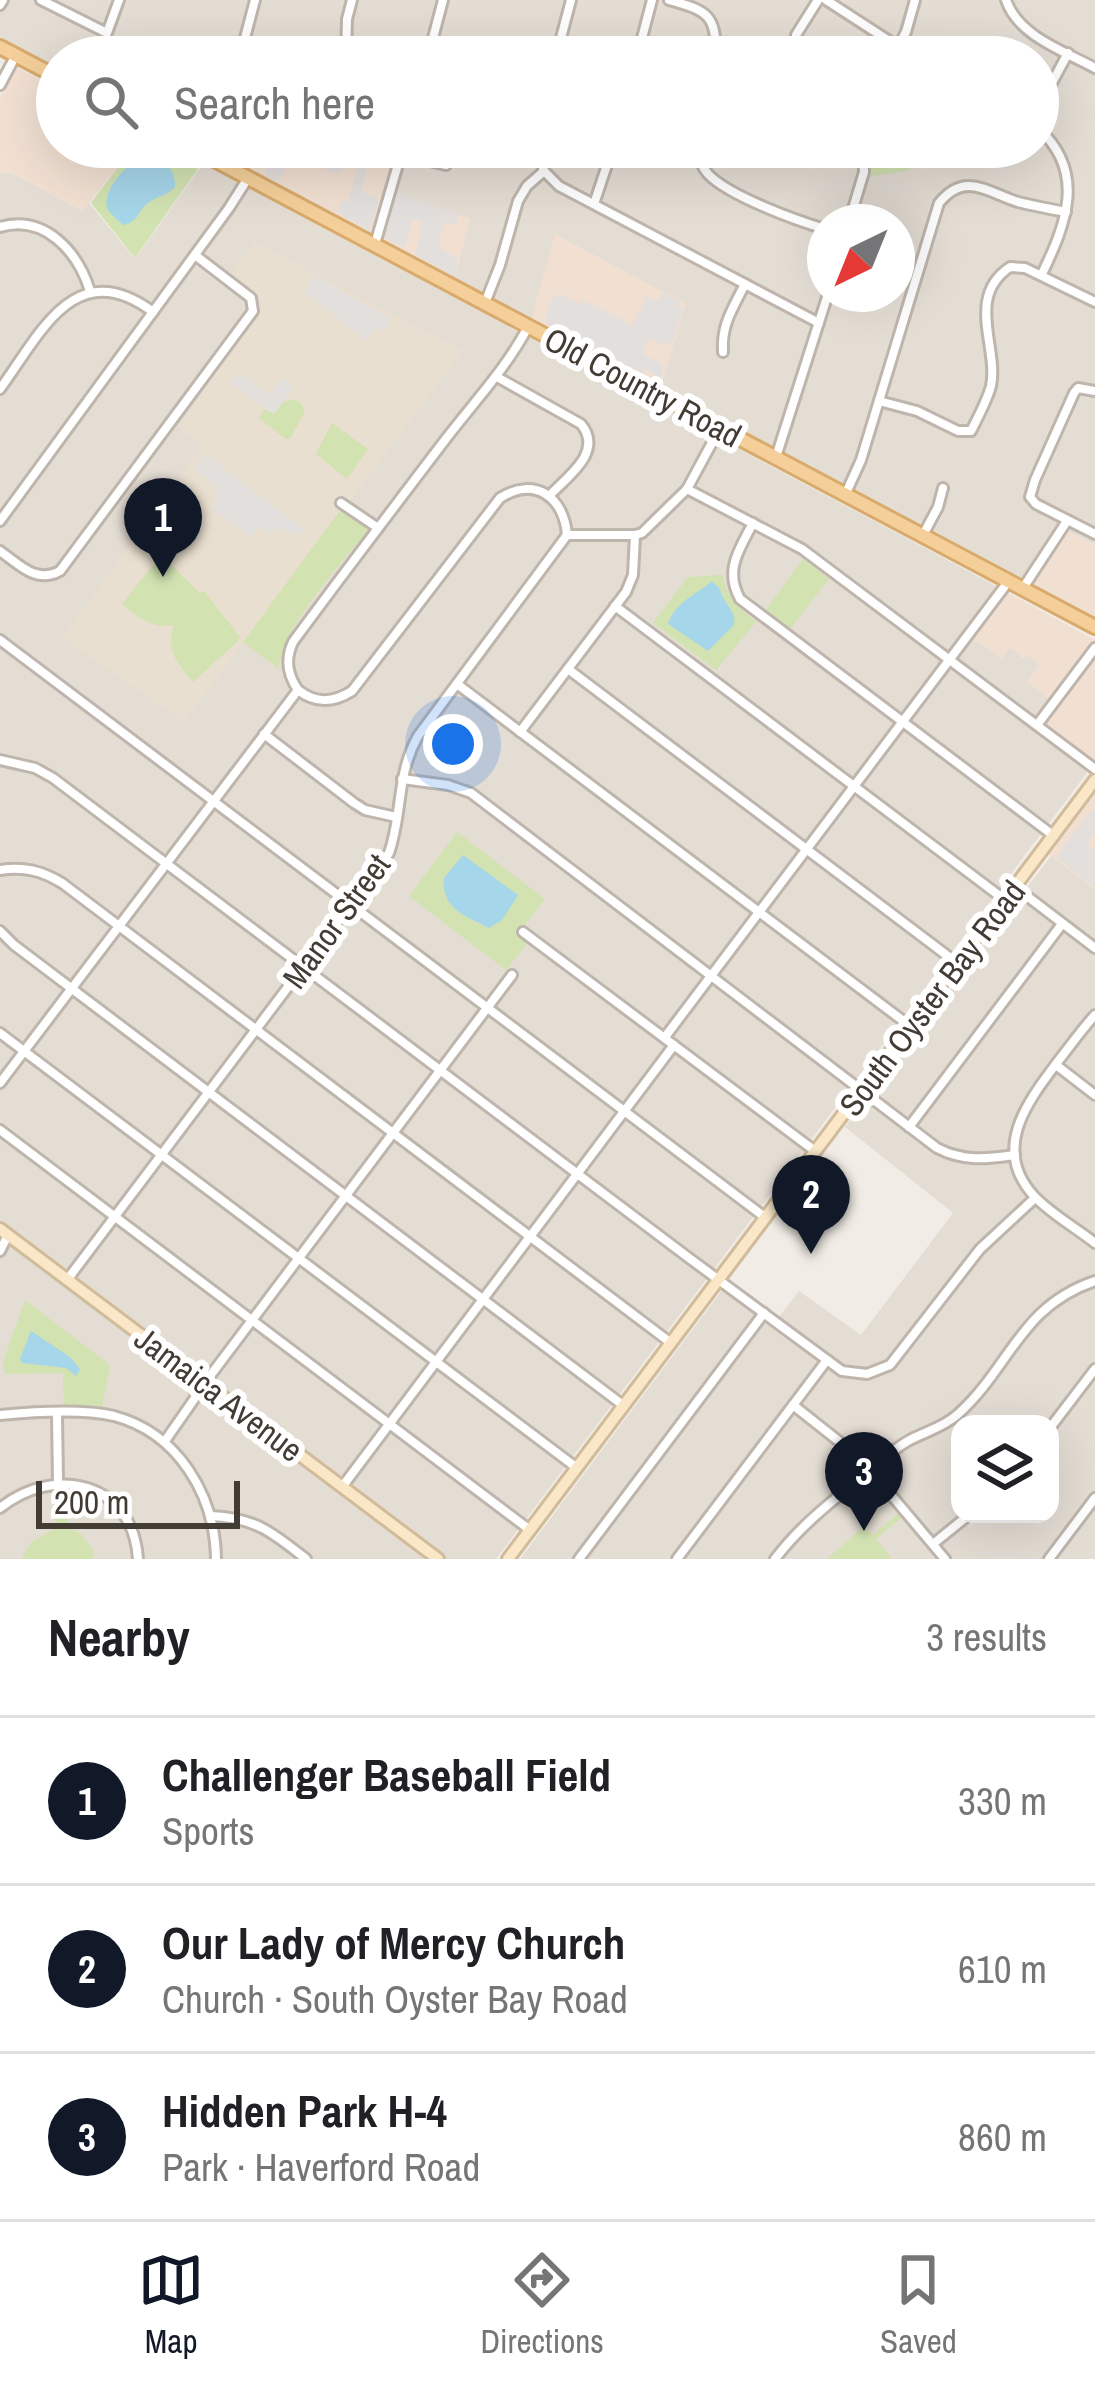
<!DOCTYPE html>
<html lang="en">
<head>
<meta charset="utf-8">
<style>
  :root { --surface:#fff; --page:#f6f6f6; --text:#202124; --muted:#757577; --line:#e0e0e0; --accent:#111827 }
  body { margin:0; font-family:"Archivo Narrow",sans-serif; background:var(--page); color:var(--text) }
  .controls { position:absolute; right:36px; bottom:36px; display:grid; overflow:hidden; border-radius:24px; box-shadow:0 12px 48px #0002 }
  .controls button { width:108px; height:108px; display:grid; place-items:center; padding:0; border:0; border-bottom:3px solid var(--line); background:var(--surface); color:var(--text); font:60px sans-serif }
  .compass { position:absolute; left:807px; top:204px; width:108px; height:108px; border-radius:50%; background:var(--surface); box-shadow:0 12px 48px #0002; rotate:223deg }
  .scale { position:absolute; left:36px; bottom:30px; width:204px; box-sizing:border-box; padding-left:12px; border:6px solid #433c35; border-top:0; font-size:33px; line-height:42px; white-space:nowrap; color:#433c35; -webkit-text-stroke:9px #fff; paint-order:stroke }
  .you { position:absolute; left:453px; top:744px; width:42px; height:42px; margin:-30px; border:9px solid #fff; border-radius:50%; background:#1a73e8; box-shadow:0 0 0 18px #1a73e833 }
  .badge { display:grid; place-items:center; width:78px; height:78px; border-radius:50%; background:var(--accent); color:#fff; font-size:39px; font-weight:700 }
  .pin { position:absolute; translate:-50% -99px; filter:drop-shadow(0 3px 6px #0008) }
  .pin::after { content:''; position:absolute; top:63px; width:42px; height:36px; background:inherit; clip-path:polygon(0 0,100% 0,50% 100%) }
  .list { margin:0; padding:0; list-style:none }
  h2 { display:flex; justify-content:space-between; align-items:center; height:156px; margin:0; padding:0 48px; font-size:51px }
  h2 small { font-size:39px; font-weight:400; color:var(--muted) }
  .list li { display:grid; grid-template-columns:78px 1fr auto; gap:36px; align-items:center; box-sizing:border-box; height:168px; padding:0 48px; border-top:3px solid var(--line) }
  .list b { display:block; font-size:45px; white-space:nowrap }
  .list p { margin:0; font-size:39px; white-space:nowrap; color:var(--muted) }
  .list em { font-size:39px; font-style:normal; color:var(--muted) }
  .icon { flex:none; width:66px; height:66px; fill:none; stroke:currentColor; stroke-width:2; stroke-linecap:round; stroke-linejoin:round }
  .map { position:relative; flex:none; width:1095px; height:1559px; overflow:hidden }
  .search { position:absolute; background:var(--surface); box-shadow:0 12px 48px #0002; left:36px; right:36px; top:36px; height:132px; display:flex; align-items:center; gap:30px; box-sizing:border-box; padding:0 42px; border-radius:66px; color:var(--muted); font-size:45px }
  .sheet { height:660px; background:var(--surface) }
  nav { display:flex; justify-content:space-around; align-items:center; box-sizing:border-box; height:168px; border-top:3px solid var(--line); background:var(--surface); font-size:33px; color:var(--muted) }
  nav a { display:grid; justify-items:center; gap:6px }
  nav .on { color:var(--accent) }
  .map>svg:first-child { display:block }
  .residential { fill:#e4ddd4; fill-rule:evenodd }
  .commercial { fill:#f1e0d2 }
  .education { fill:#e9dfd0 }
  .green { fill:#d2e2b1 }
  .parking { fill:#e2dfdd }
  .water { fill:#a6d6e9 }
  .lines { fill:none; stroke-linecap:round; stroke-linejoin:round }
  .street-casing { stroke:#beb5ac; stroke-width:14 }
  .secondary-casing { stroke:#d0bb9b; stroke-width:16 }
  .primary-casing { stroke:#d8aa6c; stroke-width:18 }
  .street { stroke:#fff; stroke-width:8 }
  .secondary { stroke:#f9e7c7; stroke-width:10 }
  .primary { stroke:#f5cf9a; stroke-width:12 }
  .labels { text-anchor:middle; stroke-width:12; stroke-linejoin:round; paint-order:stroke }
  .street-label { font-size:33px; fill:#433c35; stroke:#fff }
</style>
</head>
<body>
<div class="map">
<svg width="1095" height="1559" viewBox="0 0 1095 1559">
  <rect width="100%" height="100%" fill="#f1ece5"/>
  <g class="residential">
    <path d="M 0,0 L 1095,0 L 1095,545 L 1058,527 L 1024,579 L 205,147 L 1038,147 L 1038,57 L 57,57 L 57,67 L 0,37 ZM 825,222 L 897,222 L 897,294 L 825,294 Z"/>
    <polygon points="203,164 996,586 965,632 1002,658 1010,647 1023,658 1027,654 1040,664 1050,700 1095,762 496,1559 0,1559 0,173 10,172 83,211 89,203 135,259"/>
    <path d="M 1051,856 L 1095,889 L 1095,1559 L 520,1559 L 729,1281 L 778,1318 L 799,1291 L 861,1335 L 953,1213 L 845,1127 ZM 960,1424 L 1050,1424 L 1050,1514 L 960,1514 Z"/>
  </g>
  <g class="commercial">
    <polygon points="16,67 57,88 57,147 133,147 83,211 10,172 0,173 0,97"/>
    <polygon points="225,147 377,147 395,153 385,189 470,219 455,279 222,156"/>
    <polygon points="555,234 686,304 661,388 531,319"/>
    <polygon points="1065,531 1095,545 1095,617 1030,583"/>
    <polygon points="996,586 1095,640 1095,762 1038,718 1050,700 1027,682 1040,664 1027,654 1024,658 1010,648 1002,659 964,632"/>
    <polygon points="1095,766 1095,889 1036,845"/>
  </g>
  <polygon class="education" points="255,242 463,351 184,721 62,638 203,447 178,427 257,315 261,297 231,274"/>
  <g class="green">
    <polygon points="133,147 155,147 198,169 135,258 91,203"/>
    <polygon points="863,147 941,147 938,157 905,171 863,177"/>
    <polygon points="295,399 301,403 305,411 290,439 286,439 259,418 265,409 273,414 283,402"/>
    <polygon points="332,423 368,449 347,479 316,454"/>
    <path d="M 343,511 L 368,530 C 343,562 279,631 279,669 L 243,642 L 339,512 Z"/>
    <path d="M 161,555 L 200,593 L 204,591 L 240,637 L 238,641 L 193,682 C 178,665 165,649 174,625 C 153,630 138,617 122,604 Z"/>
    <polygon points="803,559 829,579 789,630 765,611"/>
    <path d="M 722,575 C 727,596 738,608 756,622 L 716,670 L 653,623 L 688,577 Z"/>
    <polygon points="457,832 545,899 517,935 527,944 506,970 409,896"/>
    <polygon points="25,1300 110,1365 102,1407 64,1406 63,1373 5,1374 3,1362"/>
    <polygon points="53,1492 72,1492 67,1527 80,1533 94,1551 93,1559 22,1559 31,1542 56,1528"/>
    <polygon points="902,1510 906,1514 876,1539 892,1559 827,1559 864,1526 873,1535"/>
  </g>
  <g class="parking">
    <polygon points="270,147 371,147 362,192 379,199 369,231 338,213 341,201 348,202 359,162 344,158 340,175 313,165 315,158 296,149 278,182 265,175"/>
    <polygon points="397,193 458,215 456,225 445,222 438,246 458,259 455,277 416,255 422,221 413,219 405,248 383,237"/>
    <polygon points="314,276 392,319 383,332 376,328 366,340 304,292"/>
    <polygon points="662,292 680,302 678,307 683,308 672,344 666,342 665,347 650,337 642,353 664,365 660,382 654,379 655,374 645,369 642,373 546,323 547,307 558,293 579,304 582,300 632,325 648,297 654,300 659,299"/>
    <polygon points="241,373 269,395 283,378 294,386 274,414 230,382"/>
    <polygon points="205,454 304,529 302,534 278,529 271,534 259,527 251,537 212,508 220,497 215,492 218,488 194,469"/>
    <polygon points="1095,806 1095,832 1087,843 1095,850 1095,887 1056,857"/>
  </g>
  <g class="water">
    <path d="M 145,151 C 161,157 176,167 175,187 C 166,196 161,195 151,201 C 137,209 141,221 123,225 C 120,222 110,213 108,210 C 99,189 132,162 145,151 Z"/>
    <path d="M 712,581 L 720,589 C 722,603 737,610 734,625 L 708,651 L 668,624 C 675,602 696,595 712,581 Z"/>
    <path d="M 463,855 L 518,895 L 502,920 L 489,928 C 467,916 441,910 444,878 Z"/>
    <polygon points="31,1331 70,1357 80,1369 76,1376 66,1368 22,1363 20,1359"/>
  </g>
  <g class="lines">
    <g class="street-casing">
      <g id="street">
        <polyline points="41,0 107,33 119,0"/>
        <path d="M 669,0 C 708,11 716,14 716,57"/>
        <polyline points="826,0 914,57"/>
        <path d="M 1006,0 C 1018,36 1064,51 1095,68"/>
        <polyline points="0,5 3,0"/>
        <polyline points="244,40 281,57"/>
        <polyline points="898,47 906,32 915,0"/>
        <polyline points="240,57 255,0"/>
        <polyline points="346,57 347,19 352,0"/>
        <polyline points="428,57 443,0"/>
        <polyline points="556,57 571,0"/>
        <polyline points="637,57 652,0"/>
        <polyline points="795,57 796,35 818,0"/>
        <polyline points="0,85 16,55"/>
        <polyline points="1038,109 1068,53"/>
        <path d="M 1038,128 C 1087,172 1066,224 1042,274"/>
        <polyline points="537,147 544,171 559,186 819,323"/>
        <path d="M 696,147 C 698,157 701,166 708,174 C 729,196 795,220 825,229"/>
        <polyline points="401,154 446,165"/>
        <polyline points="594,204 613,147"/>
        <polyline points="849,222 864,172 863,147"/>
        <path d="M 0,227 C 45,214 78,252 90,291"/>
        <polyline points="375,244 403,147"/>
        <polyline points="485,303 500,265 518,201 527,186 544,171"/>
        <path d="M 723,352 C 721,325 733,308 745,284"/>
        <path d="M 497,377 L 581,424 C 604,452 568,476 549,496"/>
        <path d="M 0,389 C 41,333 75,254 153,312"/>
        <polyline points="1095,391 1078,388 1074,393 1035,480 1030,497 1036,504 1095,534"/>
        <path d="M 879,401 L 917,411 L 958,431 L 971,431 C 978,417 987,401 991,386 C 999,348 965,297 1010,267 L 1025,268 L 1095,302"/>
        <polyline points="776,457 828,294"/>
        <polyline points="687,489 802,549 1095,769"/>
        <path d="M 845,495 L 861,460 L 939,203 C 965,171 987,192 1018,202 C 1034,206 1050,209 1066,212"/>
        <polyline points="341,503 378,528"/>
        <polyline points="0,521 229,208 248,178"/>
        <path d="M 753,523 C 739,550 724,570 740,599 L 1054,836"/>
        <polyline points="923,535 938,507 943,488"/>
        <path d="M 0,551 C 20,565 36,584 60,571 L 253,311 L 251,298 L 195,255"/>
        <polyline points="1023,588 1067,521"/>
        <polyline points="615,606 1005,900"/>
        <polyline points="0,640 766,1218"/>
        <polyline points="568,669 957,963"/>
        <polyline points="457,684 910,1026"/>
        <path d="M 298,690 C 316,704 333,703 352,691 L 500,498 C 535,476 564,497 567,535"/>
        <polyline points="1037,725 1095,648"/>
        <polyline points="520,732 626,592 633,575 635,535"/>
        <polyline points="264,734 354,803 365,810 396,817"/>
        <polyline points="0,760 35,768 53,778 689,1258 842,1371 867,1374 890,1365 980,1249 1035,1198"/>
        <path d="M 402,779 L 448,785 L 471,793 L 937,1148 C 964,1162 986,1159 1015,1155"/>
        <path d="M 0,870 C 24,866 42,871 62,883 L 671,1343"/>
        <polyline points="1015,887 1095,948"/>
        <polyline points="0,931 14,945 624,1406"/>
        <polyline points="523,932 815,1151"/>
        <path d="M 1095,1015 C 1082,1029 1071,1045 1059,1060 C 1029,1100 990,1148 1034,1196 C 1051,1214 1076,1228 1095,1243"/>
        <polyline points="0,1033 577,1468"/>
        <polyline points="665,1037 1008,582"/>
        <polyline points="1056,1065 1095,1095"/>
        <path d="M 0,1083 L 298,690 C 287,674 285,659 293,642 C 343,574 394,507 445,440 C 474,402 505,370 528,327"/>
        <polyline points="909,1127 1062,924"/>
        <polyline points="0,1130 530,1530"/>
        <polyline points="0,1251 8,1235"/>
        <path d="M 67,1280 L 389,853 C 403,813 396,775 418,736 L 567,535 L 635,535 L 642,533 L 687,489 L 720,428"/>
        <polyline points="793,1405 860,1458 945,1559"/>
        <polyline points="57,1414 58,1483"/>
        <path d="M 0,1415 C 32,1412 83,1409 114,1416 C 178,1433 215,1495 216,1559"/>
        <polyline points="1050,1428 1095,1369"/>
        <polyline points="165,1441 213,1372 512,975"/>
        <polyline points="342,1487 674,1045"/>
        <path d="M 0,1508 C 55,1464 133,1482 138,1559"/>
        <path d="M 212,1516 C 256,1518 273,1533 306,1559"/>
        <polyline points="933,1544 970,1514"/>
        <polyline points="579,1559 764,1313"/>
        <polyline points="677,1559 827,1360"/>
        <path d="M 775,1559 C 800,1526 831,1502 863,1476 C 877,1465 892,1450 908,1441 C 924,1432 942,1428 957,1415 C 1010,1368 1020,1306 1095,1281"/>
        <polyline points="1049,1559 1095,1498"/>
      </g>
    </g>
    <g class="secondary-casing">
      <g id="secondary">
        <polyline points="0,1229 438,1559"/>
        <polyline points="508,1559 1095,780"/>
      </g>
    </g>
    <g class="primary-casing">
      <g id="primary">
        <polyline points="0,47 57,77"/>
        <polyline points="190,147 1095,627"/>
      </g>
    </g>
    <use href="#street" class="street"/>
    <use href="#secondary" class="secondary"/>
    <use href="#primary" class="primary"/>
  </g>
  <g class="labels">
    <g class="street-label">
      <text transform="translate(643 387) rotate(28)" y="12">Old Country Road</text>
      <text transform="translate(336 921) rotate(-54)" y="12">Manor Street</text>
      <text transform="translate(932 998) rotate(-53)" y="12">South Oyster Bay Road</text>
      <text transform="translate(219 1394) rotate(37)" y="12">Jamaica Avenue</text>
    </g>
  </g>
</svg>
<div class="controls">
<button><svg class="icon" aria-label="layers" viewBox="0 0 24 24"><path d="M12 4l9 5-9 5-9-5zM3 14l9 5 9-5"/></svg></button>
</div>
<svg class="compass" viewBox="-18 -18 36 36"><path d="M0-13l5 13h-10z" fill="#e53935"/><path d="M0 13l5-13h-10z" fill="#757577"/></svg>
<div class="scale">200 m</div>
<div class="you"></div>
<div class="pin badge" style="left:163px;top:577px">1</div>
<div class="pin badge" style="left:811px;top:1254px">2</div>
<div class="pin badge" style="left:864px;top:1531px">3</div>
<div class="search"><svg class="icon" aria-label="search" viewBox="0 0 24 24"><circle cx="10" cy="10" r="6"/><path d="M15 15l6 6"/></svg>Search here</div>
</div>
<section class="sheet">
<h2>Nearby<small>3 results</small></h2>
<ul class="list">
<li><span class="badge">1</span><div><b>Challenger Baseball Field</b><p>Sports</p></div><em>330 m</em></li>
<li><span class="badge">2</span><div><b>Our Lady of Mercy Church</b><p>Church · South Oyster Bay Road</p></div><em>610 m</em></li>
<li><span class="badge">3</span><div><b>Hidden Park H-4</b><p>Park · Haverford Road</p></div><em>860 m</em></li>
</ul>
</section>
<nav>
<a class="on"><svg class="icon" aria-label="map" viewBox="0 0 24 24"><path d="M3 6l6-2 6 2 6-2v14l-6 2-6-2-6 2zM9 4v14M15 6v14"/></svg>Map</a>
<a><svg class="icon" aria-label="directions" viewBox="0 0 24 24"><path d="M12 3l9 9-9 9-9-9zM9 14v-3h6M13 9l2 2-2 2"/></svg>Directions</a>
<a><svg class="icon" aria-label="saved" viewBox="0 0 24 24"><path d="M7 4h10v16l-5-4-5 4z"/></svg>Saved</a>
</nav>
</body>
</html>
